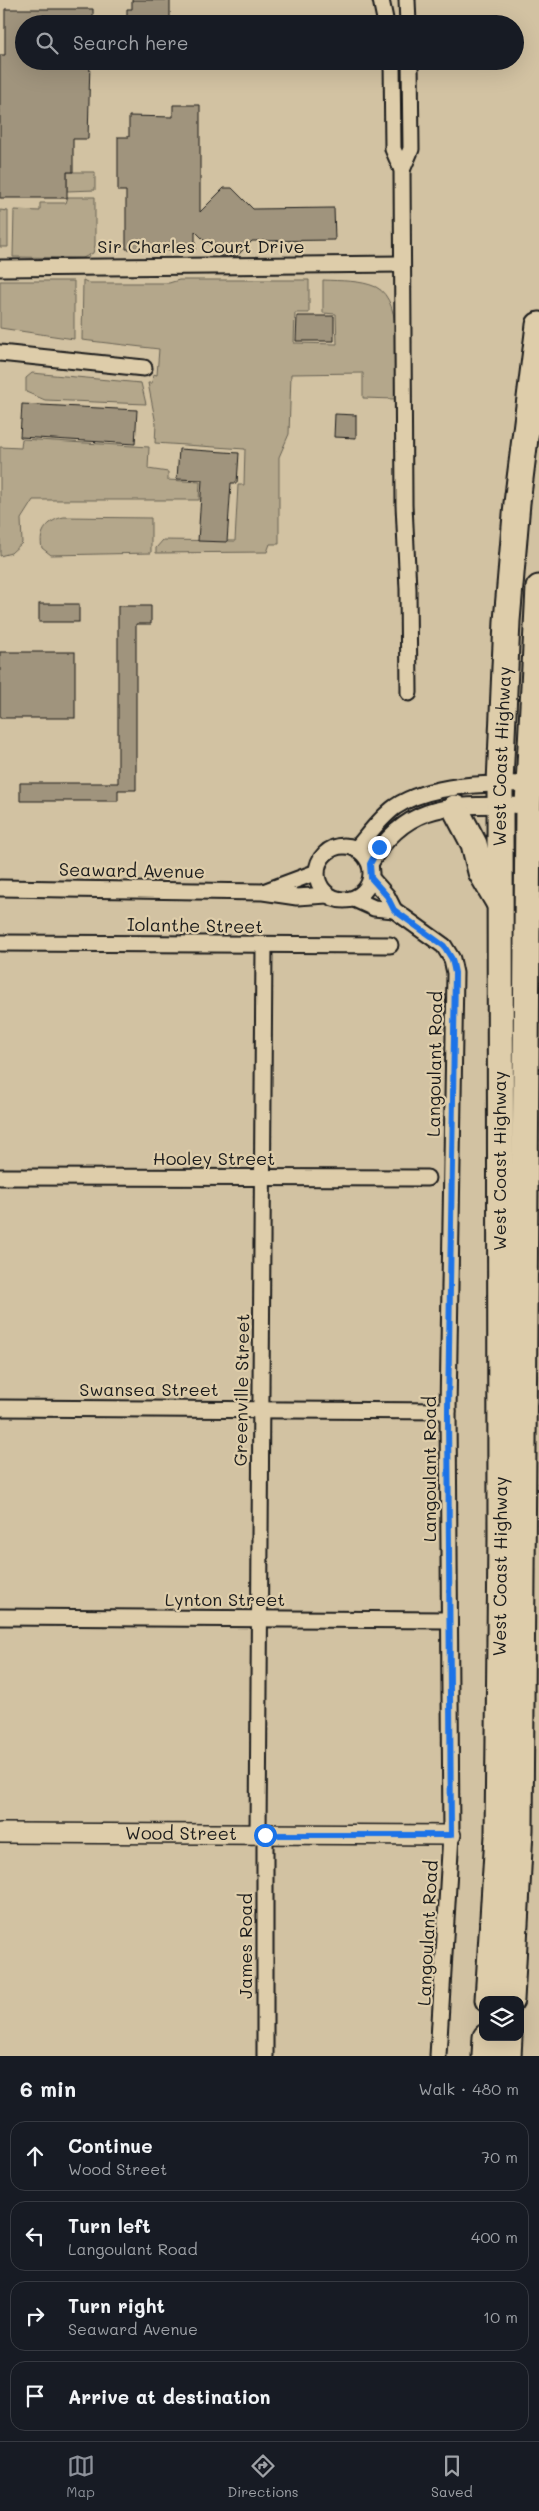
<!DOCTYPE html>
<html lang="en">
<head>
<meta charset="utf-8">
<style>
  :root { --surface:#171b24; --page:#20242c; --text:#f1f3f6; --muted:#9ea1a6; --line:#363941; --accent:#8c9099 }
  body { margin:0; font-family:Mali,sans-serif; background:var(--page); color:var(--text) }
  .controls { position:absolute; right:15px; bottom:15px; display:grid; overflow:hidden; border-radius:10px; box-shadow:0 5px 20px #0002 }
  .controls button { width:45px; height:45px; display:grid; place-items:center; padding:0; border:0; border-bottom:1px solid var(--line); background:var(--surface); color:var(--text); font:25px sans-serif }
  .stop { position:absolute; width:15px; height:15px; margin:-11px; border:4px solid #1a73e8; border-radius:50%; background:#fff }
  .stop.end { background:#1a73e8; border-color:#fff; box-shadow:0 1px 5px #0008 }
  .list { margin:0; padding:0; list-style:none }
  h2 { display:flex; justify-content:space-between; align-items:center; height:65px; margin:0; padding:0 20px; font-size:21px }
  h2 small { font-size:16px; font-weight:400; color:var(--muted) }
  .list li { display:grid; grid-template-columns:32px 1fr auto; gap:15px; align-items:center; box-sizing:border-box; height:70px; margin:0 10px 10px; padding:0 10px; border:1px solid var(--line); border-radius:15px }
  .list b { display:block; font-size:19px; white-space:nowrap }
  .list p { margin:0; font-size:16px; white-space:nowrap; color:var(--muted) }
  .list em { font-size:16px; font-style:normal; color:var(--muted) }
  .icon { flex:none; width:28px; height:28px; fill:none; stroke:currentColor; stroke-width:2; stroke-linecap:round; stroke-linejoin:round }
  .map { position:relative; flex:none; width:539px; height:2056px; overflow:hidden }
  .search { position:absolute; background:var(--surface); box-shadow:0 5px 20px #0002; left:15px; right:15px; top:15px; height:55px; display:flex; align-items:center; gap:12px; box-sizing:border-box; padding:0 18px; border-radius:28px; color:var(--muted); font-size:19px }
  .sheet { height:385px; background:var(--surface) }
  nav { display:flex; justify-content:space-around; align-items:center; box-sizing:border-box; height:70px; border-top:1px solid var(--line); background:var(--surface); font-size:14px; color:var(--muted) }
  nav a { display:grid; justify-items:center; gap:2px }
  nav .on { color:var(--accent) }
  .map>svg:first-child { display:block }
  .green { fill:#b4a78b; stroke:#686254 }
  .building { fill:#a0947d; stroke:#1c1c1c }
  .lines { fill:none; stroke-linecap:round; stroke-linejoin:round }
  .minor-casing { stroke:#1c1c1c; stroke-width:19 }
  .tertiary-casing { stroke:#1c1c1c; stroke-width:22 }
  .trunk-casing { stroke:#1c1c1c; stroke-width:29 }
  .minor { stroke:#decdaa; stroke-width:15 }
  .tertiary { stroke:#decdaa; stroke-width:19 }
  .trunk { stroke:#decdaa; stroke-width:25 }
  .route { stroke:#1a73e8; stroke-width:6 }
  .labels { text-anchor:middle; stroke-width:4.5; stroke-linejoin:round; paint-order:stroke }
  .street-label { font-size:18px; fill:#1c1c1c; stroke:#decdaa }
</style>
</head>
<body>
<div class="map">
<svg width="539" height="2056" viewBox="0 0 539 2056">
  <rect width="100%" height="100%" fill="#d2c2a2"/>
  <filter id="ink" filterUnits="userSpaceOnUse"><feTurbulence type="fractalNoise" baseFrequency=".02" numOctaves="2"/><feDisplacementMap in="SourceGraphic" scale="10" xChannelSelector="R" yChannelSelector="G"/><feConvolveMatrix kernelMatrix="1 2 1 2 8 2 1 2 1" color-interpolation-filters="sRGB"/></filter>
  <g filter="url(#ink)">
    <g class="green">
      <polygon points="67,172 95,172 95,190 67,191"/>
      <polygon points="68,197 95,197 95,245 93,253 83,258 13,257 14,210 40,211 40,203 66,203"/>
      <polygon points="0,210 8,211 8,247 0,247"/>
      <path d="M 83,280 L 89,283 L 169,283 L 179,280 L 309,280 L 309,313 L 295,313 L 294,343 L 337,344 L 336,314 L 323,313 L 323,280 C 341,281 360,280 376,287 C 405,301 395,372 395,399 L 363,398 L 363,373 L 291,374 L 289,434 L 279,457 L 279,544 L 270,544 L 267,552 L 156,553 L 156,548 L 163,540 L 235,541 L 238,485 L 244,485 L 245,449 L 155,443 L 156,424 L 148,383 L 152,383 L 153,374 L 157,375 L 159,349 L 82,340 Z"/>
      <polygon points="0,281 74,281 74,339 0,328"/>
      <polygon points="32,373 141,383 146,404 45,400 26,392 26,378"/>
      <polygon points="22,439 149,447 148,469 168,472 168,480 200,482 199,500 33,500 21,519 22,543 11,553 0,556 0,447 21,448"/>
      <path d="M 64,517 L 151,518 L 151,553 L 51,555 L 42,548 C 38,532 48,520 64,517 Z"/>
    </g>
    <g class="building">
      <polygon points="132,0 170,0 170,24 127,24 127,9 132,9"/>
      <polygon points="5,9 93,9 93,24 24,24 24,61 90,61 88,139 73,139 73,172 67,172 67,198 0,198 0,55 5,55"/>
      <polygon points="173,105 200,105 200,212 224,188 232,188 253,209 334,208 335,240 252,241 237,256 220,256 195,231 195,250 126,249 126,191 118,191 118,137 129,137 129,116 173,117"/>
      <polygon points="297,316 334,316 334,341 296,341"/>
      <polygon points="22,404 137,410 135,444 20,437"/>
      <polygon points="335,414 356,415 356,438 334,437"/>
      <polygon points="179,449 239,453 237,483 231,483 227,542 198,541 202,480 177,479"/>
      <rect x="39" y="604" width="40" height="18"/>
      <polygon points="118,606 151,606 151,624 136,624 136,790 118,790 118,801 20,801 20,783 118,783"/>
      <rect x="0" y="652" width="75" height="66"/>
    </g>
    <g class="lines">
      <g class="minor-casing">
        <g id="minor">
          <polyline points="381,0 386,24"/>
          <polyline points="407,0 408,24"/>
          <polyline points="392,61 393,149 402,170 404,505 408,589 409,693"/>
          <polyline points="402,170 411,149 410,61"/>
          <polyline points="0,268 402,264"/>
          <polyline points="0,353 144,368"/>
          <circle cx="344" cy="873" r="27"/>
          <path d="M 356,849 C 368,835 380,818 395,807 C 429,784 489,783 529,784"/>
          <path d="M 370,864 C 409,796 460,807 528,805"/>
          <polyline points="371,878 387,896 394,910 444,946 452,959 455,973 448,1411 451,1835 438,2056"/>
          <polyline points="0,888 263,892 297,897 327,895"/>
          <polyline points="266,891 317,872"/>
          <polyline points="354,899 374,908 394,910"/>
          <polyline points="0,943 390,945"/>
          <polyline points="0,1177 427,1178"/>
          <polyline points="0,1408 448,1411"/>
          <polyline points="0,1617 449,1620"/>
          <polyline points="258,1835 264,945"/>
          <polyline points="265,1835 265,2056"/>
        </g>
      </g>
      <g class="tertiary-casing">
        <g id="tertiary">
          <path id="s1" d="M 0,1833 L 451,1835"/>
        </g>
      </g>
      <g class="trunk-casing">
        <g id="trunk">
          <polyline points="455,808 474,844 481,872 499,903"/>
          <path id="s2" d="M 488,2000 L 498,1836 L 501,1539 L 500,783 L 507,621 L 517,503 L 539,325"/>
          <polyline points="511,2000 520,1830 528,805 539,588"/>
          <polyline points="485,2056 486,2037"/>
          <polyline points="508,2056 509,2037"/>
        </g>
      </g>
      <use href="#minor" class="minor"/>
      <use href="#tertiary" class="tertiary"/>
      <use href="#trunk" class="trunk"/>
    </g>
  </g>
  <g class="lines" filter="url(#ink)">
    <polyline class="route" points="265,1835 451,1835 448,1411 455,973 452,959 444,946 394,910 387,896 371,878 370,864 379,847"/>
  </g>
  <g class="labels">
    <g class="street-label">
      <text x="201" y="253">Sir Charles Court Drive</text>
      <text dy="6" stroke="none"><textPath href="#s2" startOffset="1244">West Coast Highway</textPath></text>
      <text transform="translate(132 871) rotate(1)" y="6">Seaward Avenue</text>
      <text transform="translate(195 926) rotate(1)" y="6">Iolanthe Street</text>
      <text transform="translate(435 1064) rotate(-89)" y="6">Langoulant Road</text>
      <text x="214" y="1165">Hooley Street</text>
      <text transform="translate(500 1161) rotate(-90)" y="6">West Coast Highway</text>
      <text x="149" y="1396">Swansea Street</text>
      <text transform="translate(242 1390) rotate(-89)" y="6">Greenville Street</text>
      <text transform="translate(430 1469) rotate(-90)" y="6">Langoulant Road</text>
      <text dy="6" stroke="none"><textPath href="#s2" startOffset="434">West Coast Highway</textPath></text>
      <text x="225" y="1606">Lynton Street</text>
      <text dy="6" stroke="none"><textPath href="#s1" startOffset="181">Wood Street</textPath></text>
      <text transform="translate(428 1933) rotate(-87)" y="6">Langoulant Road</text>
      <text transform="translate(246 1946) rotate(-90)" y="6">James Road</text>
    </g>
  </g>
</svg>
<div class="controls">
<button><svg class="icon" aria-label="layers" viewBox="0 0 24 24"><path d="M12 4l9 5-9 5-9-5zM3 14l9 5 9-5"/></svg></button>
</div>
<div class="stop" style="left:265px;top:1835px"></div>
<div class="stop end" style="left:379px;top:847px"></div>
<div class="search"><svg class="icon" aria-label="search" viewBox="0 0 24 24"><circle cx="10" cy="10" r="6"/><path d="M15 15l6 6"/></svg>Search here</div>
</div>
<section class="sheet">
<h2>6 min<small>Walk · 480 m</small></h2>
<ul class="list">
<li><svg class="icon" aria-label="ahead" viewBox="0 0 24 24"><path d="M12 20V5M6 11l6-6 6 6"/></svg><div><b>Continue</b><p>Wood Street</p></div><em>70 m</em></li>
<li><svg class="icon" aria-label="left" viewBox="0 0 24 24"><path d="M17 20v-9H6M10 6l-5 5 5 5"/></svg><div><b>Turn left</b><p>Langoulant Road</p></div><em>400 m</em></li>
<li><svg class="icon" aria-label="right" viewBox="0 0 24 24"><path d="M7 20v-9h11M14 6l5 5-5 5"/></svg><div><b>Turn right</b><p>Seaward Avenue</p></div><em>10 m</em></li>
<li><svg class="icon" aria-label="arrive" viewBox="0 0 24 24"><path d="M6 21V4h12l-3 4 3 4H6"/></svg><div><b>Arrive at destination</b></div></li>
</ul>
</section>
<nav>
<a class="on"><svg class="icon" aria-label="map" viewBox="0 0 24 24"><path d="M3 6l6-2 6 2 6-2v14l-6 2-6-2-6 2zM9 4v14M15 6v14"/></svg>Map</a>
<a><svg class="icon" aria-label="directions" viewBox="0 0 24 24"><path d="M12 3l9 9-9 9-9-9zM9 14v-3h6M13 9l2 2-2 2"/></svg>Directions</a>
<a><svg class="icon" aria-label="saved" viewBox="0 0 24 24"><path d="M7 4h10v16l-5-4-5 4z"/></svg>Saved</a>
</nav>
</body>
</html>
